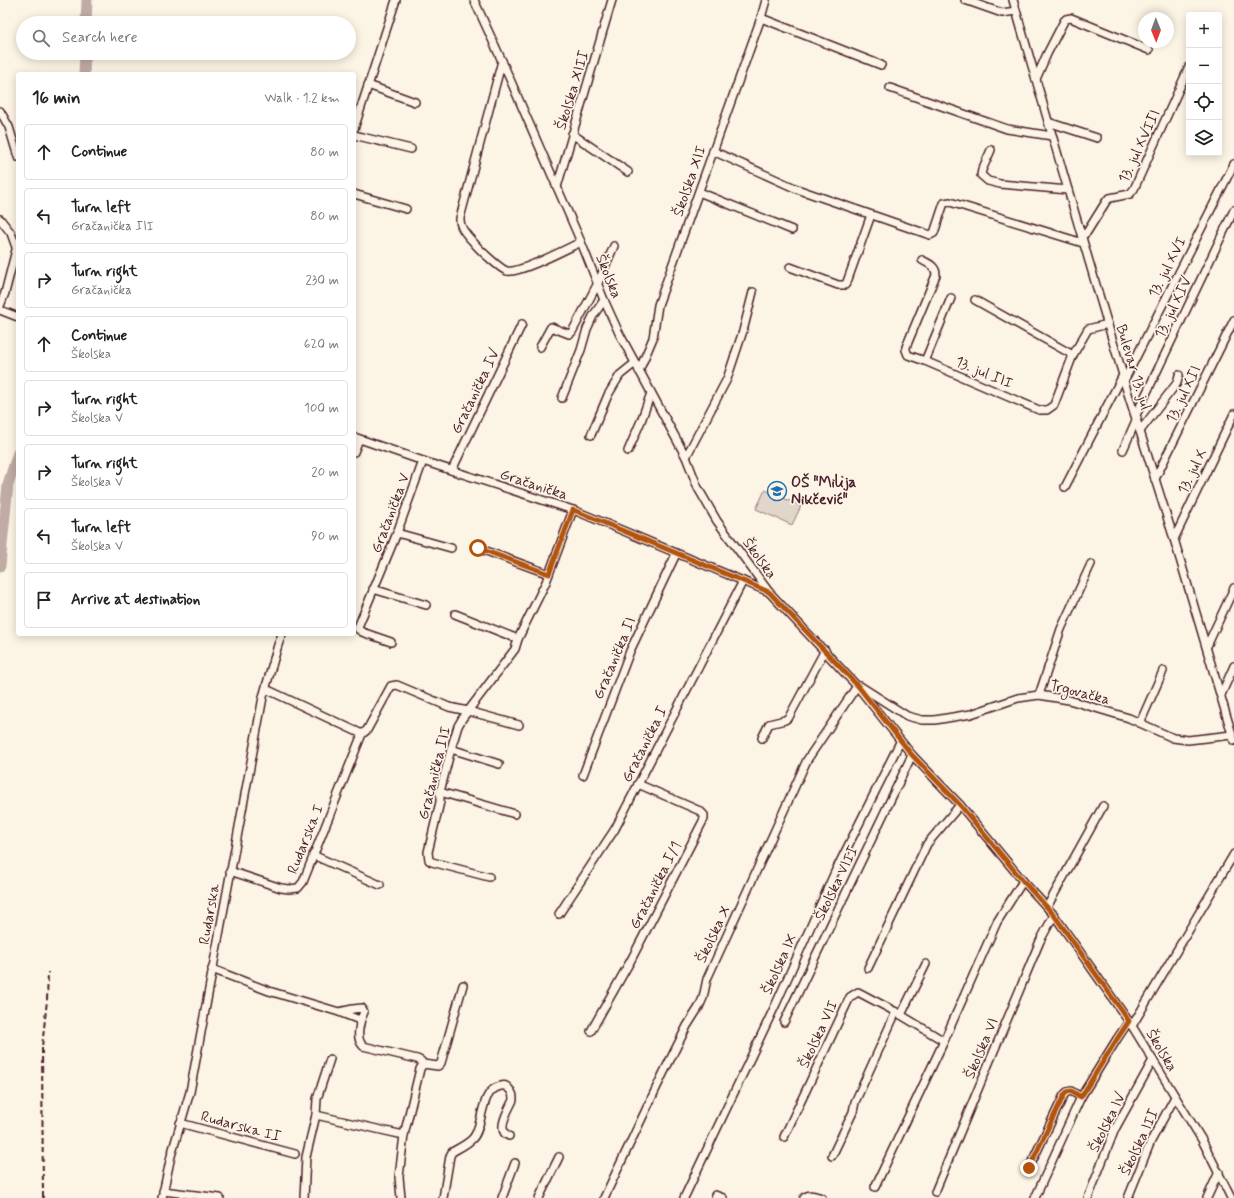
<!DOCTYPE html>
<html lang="en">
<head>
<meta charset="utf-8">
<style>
  :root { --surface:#fff; --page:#f6f6f6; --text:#222; --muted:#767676; --line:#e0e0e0 }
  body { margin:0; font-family:Mynerve,sans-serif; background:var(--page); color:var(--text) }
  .controls { position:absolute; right:12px; top:12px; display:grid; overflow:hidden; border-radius:4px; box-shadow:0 2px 10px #0003 }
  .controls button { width:36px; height:36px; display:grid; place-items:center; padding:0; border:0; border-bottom:1px solid var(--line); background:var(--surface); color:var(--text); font:20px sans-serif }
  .compass { position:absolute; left:1138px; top:12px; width:36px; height:36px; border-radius:50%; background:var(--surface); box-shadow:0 2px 10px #0003; rotate:179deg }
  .stop { position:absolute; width:12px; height:12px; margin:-9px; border:3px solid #b45309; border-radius:50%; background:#fff }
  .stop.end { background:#b45309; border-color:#fff; box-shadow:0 1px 4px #0008 }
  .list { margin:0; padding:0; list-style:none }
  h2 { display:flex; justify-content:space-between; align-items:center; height:52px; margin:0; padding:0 16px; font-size:17px }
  h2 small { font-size:13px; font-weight:400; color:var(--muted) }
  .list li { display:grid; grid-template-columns:26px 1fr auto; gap:12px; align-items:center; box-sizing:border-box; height:56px; margin:0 8px 8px; padding:0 8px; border:1px solid var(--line); border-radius:4px }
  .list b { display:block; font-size:15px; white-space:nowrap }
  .list p { margin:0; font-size:13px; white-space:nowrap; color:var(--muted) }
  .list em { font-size:13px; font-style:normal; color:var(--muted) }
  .icon { flex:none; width:22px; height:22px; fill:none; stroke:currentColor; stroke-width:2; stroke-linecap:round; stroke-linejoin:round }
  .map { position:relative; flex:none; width:1234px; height:1198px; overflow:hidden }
  .search { position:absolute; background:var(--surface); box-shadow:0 2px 10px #0003; left:16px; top:16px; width:340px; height:44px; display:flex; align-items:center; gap:10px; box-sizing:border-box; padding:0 14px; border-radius:22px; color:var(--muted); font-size:15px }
  .panel { position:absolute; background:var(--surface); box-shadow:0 2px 10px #0003; left:16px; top:72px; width:340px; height:564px; border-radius:4px }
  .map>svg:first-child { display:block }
  .green { fill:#e2d5ca; stroke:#967a7a }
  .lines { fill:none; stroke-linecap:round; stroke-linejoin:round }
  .river { stroke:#c0aca5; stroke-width:11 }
  .minor-casing { stroke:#4a1f2b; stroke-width:10 }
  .minor { stroke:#fcf5e5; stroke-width:7 }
  .rail { stroke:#4a1f2b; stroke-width:2; stroke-dasharray:6 3; stroke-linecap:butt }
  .route { stroke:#b45309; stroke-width:5 }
  .labels { text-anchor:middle; stroke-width:3.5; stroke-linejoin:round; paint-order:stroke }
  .street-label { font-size:15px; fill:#4a1f2b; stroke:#fcf5e5 }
  .poi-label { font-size:15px; font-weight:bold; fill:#4a1f2b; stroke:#fcf5e5; text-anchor:start }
</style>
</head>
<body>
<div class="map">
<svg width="1234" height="1198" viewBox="0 0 1234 1198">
  <rect width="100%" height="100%" fill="#fcf5e5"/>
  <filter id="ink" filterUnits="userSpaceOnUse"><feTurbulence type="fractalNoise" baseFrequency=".025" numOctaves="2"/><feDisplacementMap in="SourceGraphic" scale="8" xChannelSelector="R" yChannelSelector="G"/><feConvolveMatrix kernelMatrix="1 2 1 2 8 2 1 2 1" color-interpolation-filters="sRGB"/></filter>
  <g filter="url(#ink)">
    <polygon class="green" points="765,490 801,506 792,525 756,509"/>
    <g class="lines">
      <g class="river">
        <polyline points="86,23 87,0"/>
        <polyline points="84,74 85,53"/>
        <polyline points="0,566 8,484 18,453"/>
      </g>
      <g class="minor-casing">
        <g id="minor">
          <polyline points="474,0 502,61 581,242 604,300 619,333 686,457 698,488 717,521 769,592 857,686 912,755 960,805 1023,881 1054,915 1132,1026 1202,1140 1231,1198"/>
          <polyline points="965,0 1002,13 1016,11"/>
          <path d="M 1013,0 C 1049,125 1085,250 1123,375 L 1124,381 L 1174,539 L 1234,741"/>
          <polyline points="761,18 881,65"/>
          <path d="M 502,61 L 460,218 C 459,228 468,236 474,243 C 479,249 500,269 507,271 C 519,274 568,248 581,242"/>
          <polyline points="1036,79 1047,54 1064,21 1066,19 1071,18 1149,50"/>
          <polyline points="368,85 415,102"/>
          <polyline points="890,88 1007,129 1052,136"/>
          <polyline points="0,111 9,127 18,157"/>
          <polyline points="1048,122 1097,138"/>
          <polyline points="354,129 396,0"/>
          <polyline points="572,134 628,172"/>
          <polyline points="354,135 411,149"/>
          <polyline points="991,150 982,170 981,175 988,181 1000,184 1068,190"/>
          <polyline points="713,151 797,189 930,235 934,233 944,203 950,202 1083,243"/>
          <polyline points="557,187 612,0"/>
          <polyline points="699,192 792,230"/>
          <polyline points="354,194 406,209"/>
          <polyline points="0,219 11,233 16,247"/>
          <polyline points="1082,236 1087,232 1107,200 1110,198 1130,194 1134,189 1189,67"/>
          <path d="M 922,260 C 929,264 936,266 936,275 L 906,347 L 906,350 L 908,355 L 925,361 L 1039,410 L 1047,410 L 1054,405 L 1073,355 L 1088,329 L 1108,324"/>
          <polyline points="790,267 838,285 845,285 847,282 871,215"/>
          <polyline points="975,300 1073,355"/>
          <polyline points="0,306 5,293 18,242"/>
          <polyline points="0,310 18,317"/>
          <polyline points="540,347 551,327 569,334 572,332 598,283 614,246"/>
          <polyline points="925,361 951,298"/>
          <polyline points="639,371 653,338 658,305 761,18 766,0"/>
          <polyline points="1124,381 1234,164"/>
          <polyline points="562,398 581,350 587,329 593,316 604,300"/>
          <polyline points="1136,415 1234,210"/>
          <polyline points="1140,431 1177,383 1179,375"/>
          <polyline points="591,435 608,395 620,375 635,363"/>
          <polyline points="354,437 423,461 576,511 769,592"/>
          <polyline points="1123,450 1137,418"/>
          <polyline points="628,451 641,421 651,393"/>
          <polyline points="354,452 359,439"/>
          <polyline points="686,457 727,379 743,331 753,292"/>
          <polyline points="452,470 522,324"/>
          <polyline points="1155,479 1234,320"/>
          <polyline points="1065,487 1123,375"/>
          <polyline points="397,533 451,548"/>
          <polyline points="1174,539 1234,414"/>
          <polyline points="478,548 549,574"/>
          <polyline points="373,589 426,605"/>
          <polyline points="455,614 518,639"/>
          <polyline points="391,642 362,632 358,629 358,627 397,533 423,461"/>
          <polyline points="1207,646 1234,588"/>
          <polyline points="860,686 907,716 922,720 935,720 971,714 1018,698 1039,695 1069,700 1129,718 1173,738 1188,740 1232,735"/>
          <polyline points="266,689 362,734 367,730 391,686 397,685 449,707 468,711 519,725"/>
          <polyline points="1039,695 1061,629 1091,564"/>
          <polyline points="1221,695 1234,666"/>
          <polyline points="1140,723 1163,671"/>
          <polyline points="762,738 769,724 785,720 789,717 825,650"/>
          <polyline points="451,749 499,764"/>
          <polyline points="583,775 630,651 676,554"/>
          <polyline points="440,792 515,814"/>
          <polyline points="313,855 380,885"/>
          <polyline points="230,871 281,888 289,889 298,888 303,882 362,734"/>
          <polyline points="489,877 432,862 429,860 428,852 440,802 440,792 451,749 458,726 462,719 515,649 518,639 546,582 573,510"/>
          <polyline points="1047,907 1103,806"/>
          <polyline points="559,914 615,829 743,581"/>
          <polyline points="868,968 927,844 960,805"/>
          <polyline points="212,969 269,991 339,1012 357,1019 361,1019 364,1012 362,1008 353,1009 339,1012"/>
          <polyline points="901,1015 926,964"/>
          <path d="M 361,1019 C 359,1028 356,1039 363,1046 L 417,1059 L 421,1061 L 423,1064"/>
          <polyline points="784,1022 912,755"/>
          <polyline points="1132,1026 1234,854"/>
          <polyline points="591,1031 631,960 704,819 704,815 700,811 638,784"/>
          <polyline points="316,1115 390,1132 404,1135"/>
          <polyline points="180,1123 295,1154"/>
          <polyline points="784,1137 850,997 858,992 896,1012 944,1041"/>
          <polyline points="832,1156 853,1112 855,1102 896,1012"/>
          <polyline points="1029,1168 1064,1095 1067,1092 1071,1091 1081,1097 1117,1039 1129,1021"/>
          <polyline points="875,1187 944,1041 997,922 1023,881"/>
          <polyline points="163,1191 220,1198"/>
          <polyline points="935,1192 1040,941 1054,915"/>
          <polyline points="715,1195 723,1198"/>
          <polyline points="162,1198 171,1156 190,1092 263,697 278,645 282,634"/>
          <polyline points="304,1198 306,1157 316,1115 317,1099 330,1059"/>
          <polyline points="401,1198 399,1177 404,1135 420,1069 423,1064 438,1066 441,1063 463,985"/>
          <path d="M 443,1198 L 450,1156 L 452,1152 C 459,1148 468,1144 473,1138 C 484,1126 479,1090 501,1086 C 504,1085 507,1086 509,1089 C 513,1092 513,1096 513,1100 C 509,1109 495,1131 509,1136"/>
          <polyline points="502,1198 515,1163"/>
          <polyline points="539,1198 559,1157"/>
          <polyline points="604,1198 662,1076 687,1026 699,1007 703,998 707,979 807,760 857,686"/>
          <polyline points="684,1198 776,1004 835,872 900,742"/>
          <path d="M 804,1198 C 809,1193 815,1196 822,1198"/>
          <polyline points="1035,1198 1081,1097"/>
          <polyline points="1088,1198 1115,1129 1153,1060"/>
          <polyline points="1128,1198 1151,1141 1175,1097"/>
          <polyline points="1207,1198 1219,1172"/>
        </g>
      </g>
      <use href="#minor" class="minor"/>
      <polyline class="rail" points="43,1198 42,1047 47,1000 48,972"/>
    </g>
  </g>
  <g class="lines" filter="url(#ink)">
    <polyline class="route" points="478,548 549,574 573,510 576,511 769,592 858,686 912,755 960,805 1023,881 1054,915 1129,1021 1117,1039 1081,1097 1071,1091 1067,1092 1064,1095 1029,1168"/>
  </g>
  <defs>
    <g id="school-ring" transform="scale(1)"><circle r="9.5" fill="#fcf5e5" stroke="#1f6fb2" stroke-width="1.5"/><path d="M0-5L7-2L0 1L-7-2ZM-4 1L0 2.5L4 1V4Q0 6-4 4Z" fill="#1f6fb2"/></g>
  </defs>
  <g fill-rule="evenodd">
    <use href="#school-ring" x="777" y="491"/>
  </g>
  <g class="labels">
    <g class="street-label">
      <text transform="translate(572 90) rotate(-73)" y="5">Školska XIII</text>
      <text transform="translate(1139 146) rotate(-65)" y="5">13. jul XVIII</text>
      <text transform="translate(689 181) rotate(-71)" y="5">Školska XII</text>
      <text transform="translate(1167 267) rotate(-63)" y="5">13. jul XVI</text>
      <text transform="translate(609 276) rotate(68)" y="5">Školska</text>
      <text transform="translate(1173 307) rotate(-64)" y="5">13. jul XIV</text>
      <text transform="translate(1134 367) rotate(73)" y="5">Bulevar 13. jul</text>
      <text transform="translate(984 372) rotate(23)" y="5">13. jul III</text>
      <text transform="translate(475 391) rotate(-64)" y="5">Gračanička IV</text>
      <text transform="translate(1183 394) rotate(-64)" y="5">13. jul XII</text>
      <text transform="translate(1192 471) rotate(-64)" y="5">13. jul X</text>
      <text transform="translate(534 484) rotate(18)" y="5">Gračanička</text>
      <text transform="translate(390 513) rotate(-69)" y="5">Gračanička V</text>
      <text transform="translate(760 558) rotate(54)" y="5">Školska</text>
      <text transform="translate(614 658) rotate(-67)" y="5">Gračanička II</text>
      <text transform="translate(1080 692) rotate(14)" y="5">Trgovačka</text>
      <text transform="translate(644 744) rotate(-63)" y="5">Gračanička I</text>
      <text transform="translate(434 773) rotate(-76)" y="5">Gračanička III</text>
      <text transform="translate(305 839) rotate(-68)" y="5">Rudarska I</text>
      <text transform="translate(836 883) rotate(-64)" y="5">Školska VIII</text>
      <text transform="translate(655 885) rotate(-63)" y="5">Gračanička I/1</text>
      <text transform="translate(209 914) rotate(-80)" y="5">Rudarska</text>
      <text transform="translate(713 934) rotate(-65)" y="5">Školska X</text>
      <text transform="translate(779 964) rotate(-66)" y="5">Školska IX</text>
      <text transform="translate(818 1034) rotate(-65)" y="5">Školska VII</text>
      <text transform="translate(981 1048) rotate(-67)" y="5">Školska VI</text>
      <text transform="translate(1162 1050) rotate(59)" y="5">Školska</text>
      <text transform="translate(1107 1122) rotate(-64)" y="5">Školska IV</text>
      <text transform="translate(241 1126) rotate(15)" y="5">Rudarska II</text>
      <text transform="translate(1139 1142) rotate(-65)" y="5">Školska III</text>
    </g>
    <g class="poi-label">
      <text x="791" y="487">OŠ "Milija<tspan x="791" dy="17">Nikčević"</tspan></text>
    </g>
  </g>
</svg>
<div class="controls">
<button>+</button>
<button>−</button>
<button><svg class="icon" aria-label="locate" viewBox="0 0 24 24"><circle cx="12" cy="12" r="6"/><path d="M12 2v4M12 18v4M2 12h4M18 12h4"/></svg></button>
<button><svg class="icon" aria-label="layers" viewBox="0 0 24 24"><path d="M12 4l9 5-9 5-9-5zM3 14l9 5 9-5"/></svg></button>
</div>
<svg class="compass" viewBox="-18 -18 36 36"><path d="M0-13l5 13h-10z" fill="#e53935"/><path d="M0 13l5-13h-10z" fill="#767676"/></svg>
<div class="stop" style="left:478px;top:548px"></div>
<div class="stop end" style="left:1029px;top:1168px"></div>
<div class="search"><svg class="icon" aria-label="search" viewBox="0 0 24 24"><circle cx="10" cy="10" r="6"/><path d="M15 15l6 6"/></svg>Search here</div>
<section class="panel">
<h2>16 min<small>Walk · 1.2 km</small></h2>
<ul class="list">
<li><svg class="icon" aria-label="ahead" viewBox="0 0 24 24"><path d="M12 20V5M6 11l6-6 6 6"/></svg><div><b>Continue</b></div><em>80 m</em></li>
<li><svg class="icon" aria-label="left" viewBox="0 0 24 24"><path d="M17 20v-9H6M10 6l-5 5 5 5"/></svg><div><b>Turn left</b><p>Gračanička III</p></div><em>80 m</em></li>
<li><svg class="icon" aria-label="right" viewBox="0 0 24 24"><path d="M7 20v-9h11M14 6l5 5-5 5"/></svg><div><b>Turn right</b><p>Gračanička</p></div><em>230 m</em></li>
<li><svg class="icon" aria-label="ahead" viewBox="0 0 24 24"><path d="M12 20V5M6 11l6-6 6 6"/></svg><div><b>Continue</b><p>Školska</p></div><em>620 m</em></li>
<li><svg class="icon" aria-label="right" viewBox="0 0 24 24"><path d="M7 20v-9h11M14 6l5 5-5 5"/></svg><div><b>Turn right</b><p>Školska V</p></div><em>100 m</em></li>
<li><svg class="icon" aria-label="right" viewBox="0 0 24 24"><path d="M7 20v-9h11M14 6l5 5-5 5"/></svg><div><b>Turn right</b><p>Školska V</p></div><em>20 m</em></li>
<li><svg class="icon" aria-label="left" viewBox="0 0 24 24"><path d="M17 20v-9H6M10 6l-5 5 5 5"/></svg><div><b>Turn left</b><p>Školska V</p></div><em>90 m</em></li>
<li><svg class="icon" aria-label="arrive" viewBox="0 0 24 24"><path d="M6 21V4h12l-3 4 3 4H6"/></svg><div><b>Arrive at destination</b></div></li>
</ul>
</section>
</div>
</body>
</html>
